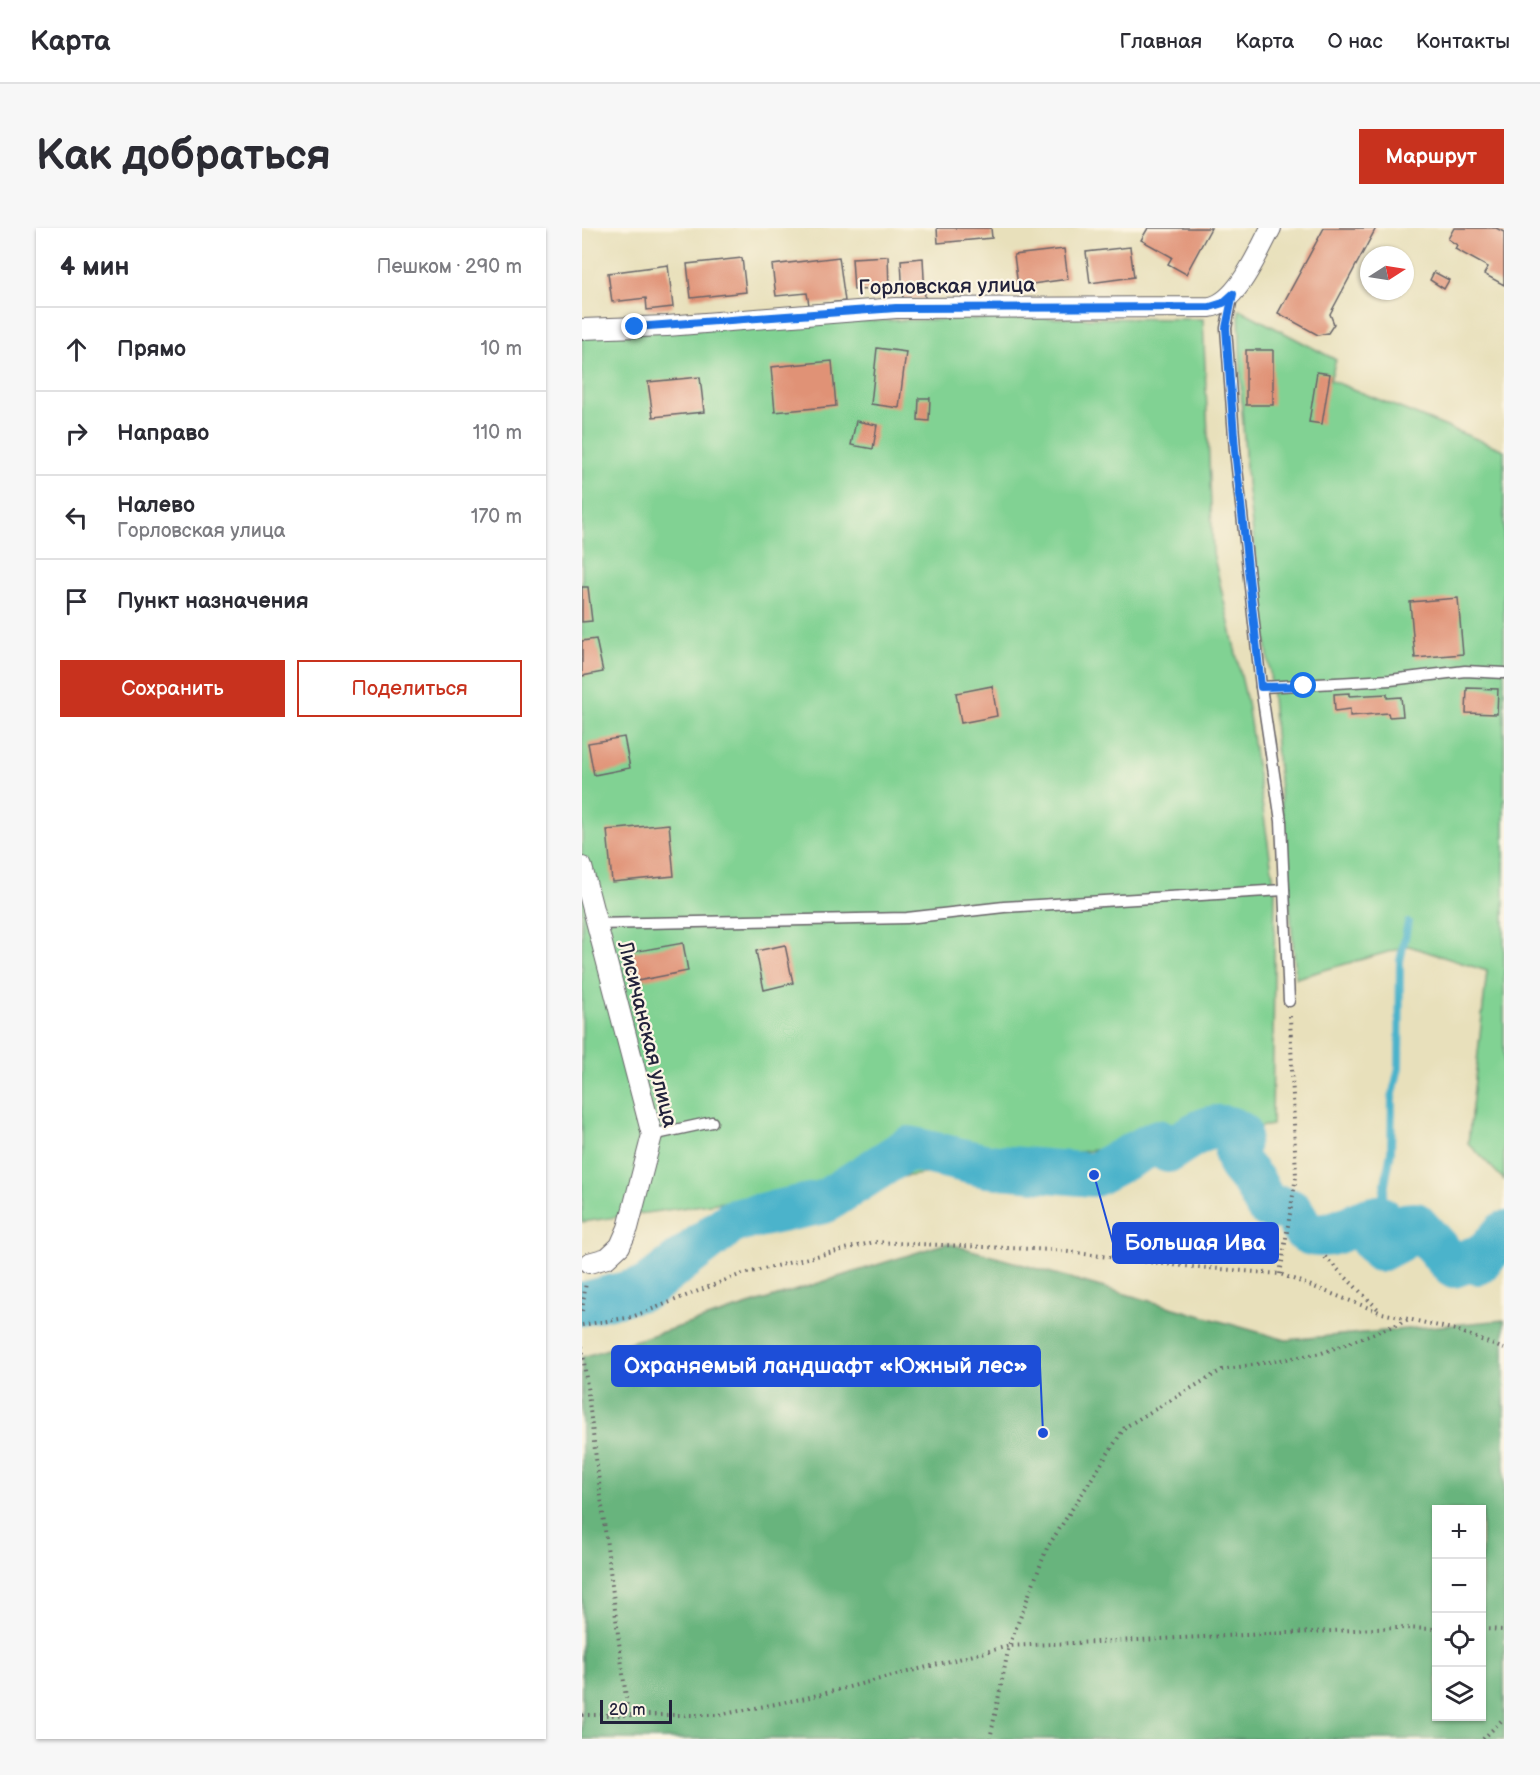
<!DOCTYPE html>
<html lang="ru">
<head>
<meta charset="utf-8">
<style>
  :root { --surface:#fff; --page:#f7f7f7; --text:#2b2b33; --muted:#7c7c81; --line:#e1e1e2; --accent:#c8321e }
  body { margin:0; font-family:"Balsamiq Sans",sans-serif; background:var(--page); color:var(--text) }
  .controls { position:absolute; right:18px; bottom:18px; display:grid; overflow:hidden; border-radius:0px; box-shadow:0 2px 4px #0004 }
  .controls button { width:54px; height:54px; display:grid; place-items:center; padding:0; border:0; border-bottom:2px solid var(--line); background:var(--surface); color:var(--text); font:30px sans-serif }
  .compass { position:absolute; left:778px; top:18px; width:54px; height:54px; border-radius:50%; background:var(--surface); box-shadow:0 2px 4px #0004; rotate:78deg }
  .scale { position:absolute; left:18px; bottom:15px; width:72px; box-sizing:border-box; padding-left:6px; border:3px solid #22223b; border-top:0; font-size:16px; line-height:21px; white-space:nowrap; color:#22223b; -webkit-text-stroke:4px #fcf5e5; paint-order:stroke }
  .stop { position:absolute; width:18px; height:18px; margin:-14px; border:4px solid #1a73e8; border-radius:50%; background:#fff }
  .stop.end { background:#1a73e8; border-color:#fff; box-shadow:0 2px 6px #0008 }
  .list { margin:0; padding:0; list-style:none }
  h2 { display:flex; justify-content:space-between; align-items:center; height:78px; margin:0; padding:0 24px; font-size:26px }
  h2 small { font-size:20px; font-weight:400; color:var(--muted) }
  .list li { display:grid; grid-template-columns:39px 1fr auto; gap:18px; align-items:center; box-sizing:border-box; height:84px; padding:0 24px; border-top:2px solid var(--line) }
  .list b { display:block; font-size:22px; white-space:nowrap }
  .list p { margin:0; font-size:20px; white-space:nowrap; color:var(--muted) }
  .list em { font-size:20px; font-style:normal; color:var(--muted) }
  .actions { display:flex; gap:12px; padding:18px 24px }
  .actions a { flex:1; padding:14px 0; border:2px solid var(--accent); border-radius:0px; text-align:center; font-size:21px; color:var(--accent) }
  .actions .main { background:var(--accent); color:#fff }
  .icon { flex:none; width:33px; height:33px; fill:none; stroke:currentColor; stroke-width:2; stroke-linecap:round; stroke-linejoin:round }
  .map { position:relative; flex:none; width:922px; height:1511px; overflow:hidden; border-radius:0px }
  header { display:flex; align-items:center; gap:36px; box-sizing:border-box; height:84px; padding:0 30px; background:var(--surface); border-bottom:2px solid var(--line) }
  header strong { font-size:28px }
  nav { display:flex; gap:33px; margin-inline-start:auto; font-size:21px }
  .intro { display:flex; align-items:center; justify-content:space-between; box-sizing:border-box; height:144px; padding:0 36px }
  h1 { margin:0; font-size:42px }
  .button { padding:15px 27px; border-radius:0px; background:var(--accent); color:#fff; font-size:21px; font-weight:700 }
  main { display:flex; gap:36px; padding:0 36px }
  aside { flex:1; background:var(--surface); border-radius:0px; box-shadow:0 2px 4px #0004 }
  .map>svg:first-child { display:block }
  .green { fill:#81d293; stroke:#527a67; stroke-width:1.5 }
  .forest { fill:#68b47d; stroke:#456b5c; stroke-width:1.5; fill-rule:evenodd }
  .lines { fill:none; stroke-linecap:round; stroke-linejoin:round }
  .stream { stroke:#4cb3cb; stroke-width:8 }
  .river { stroke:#4cb3cb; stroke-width:44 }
  .building { fill:#e09276 }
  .lane-casing { stroke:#676468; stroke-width:13 }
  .street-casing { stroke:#676468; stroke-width:22 }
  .path { stroke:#676468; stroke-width:4; stroke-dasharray:1.5 4.5; stroke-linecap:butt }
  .lane { stroke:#fff; stroke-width:10 }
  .street { stroke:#fff; stroke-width:20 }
  .route { stroke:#1a73e8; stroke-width:8 }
  .labels { text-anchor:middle; stroke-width:4.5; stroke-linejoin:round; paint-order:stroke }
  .street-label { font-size:21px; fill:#22223b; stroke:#fcf5e5 }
  .leader { fill:none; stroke:#1d4ed8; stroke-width:2 }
  .callout-dot { fill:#1d4ed8; stroke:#fcf5e5; stroke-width:2 }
  .callout { fill:#1d4ed8; stroke:#1d4ed8; stroke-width:2 }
  .callout-label { font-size:22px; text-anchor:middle; font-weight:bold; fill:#fff }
</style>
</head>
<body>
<header>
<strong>Карта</strong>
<nav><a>Главная</a><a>Карта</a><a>О нас</a><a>Контакты</a></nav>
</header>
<div class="intro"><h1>Как добраться</h1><a class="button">Маршрут</a></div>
<main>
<aside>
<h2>4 мин<small>Пешком · 290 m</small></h2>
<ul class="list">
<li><svg class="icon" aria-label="ahead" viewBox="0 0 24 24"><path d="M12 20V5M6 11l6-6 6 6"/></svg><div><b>Прямо</b></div><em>10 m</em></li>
<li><svg class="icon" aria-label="right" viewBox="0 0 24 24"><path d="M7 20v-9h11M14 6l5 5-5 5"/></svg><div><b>Направо</b></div><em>110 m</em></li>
<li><svg class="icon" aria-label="left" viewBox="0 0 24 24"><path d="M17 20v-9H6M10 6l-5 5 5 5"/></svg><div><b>Налево</b><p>Горловская улица</p></div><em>170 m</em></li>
<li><svg class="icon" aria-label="arrive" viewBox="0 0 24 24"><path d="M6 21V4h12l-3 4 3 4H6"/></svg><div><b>Пункт назначения</b></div></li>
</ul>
<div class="actions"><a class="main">Сохранить</a><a>Поделиться</a></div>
</aside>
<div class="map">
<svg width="922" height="1511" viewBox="0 0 922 1511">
  <rect width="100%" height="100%" fill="#fcf5e5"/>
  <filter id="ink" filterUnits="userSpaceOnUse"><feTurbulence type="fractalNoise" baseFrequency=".0167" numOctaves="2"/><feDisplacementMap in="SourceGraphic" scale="12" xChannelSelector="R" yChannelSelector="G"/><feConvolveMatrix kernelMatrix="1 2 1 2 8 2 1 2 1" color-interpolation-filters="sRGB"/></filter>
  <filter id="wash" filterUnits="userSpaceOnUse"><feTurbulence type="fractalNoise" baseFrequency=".008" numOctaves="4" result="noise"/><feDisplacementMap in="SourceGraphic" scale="24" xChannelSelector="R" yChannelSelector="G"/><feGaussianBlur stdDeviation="1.35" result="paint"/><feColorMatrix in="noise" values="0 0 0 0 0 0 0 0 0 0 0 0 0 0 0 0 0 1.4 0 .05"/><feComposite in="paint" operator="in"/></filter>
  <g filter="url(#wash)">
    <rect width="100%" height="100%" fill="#e8e0bb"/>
    <g class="green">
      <polygon points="657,81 754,132 748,152 922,222 922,952 886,915 905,743 827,718 714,750 688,446 665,255 660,182"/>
      <polygon points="469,90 621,91 631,325 665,474 693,662 690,897 0,994 0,107 270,93"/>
    </g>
    <path class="forest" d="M 365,1015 L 704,1112 L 922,1092 L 922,1511 L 0,1511 L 0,1129 ZM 855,1282 L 900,1282 L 900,1488 L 855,1488 Z"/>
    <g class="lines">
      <polyline class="stream" points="797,989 809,923 810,870 817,839 818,733 826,695"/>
      <path class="river" d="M 0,1076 L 64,1060 L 151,993 L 242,974 L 327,920 L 405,938 L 512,947 L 576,913 L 586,923 C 607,910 632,888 657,905 L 654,926 L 657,936 L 672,954 L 684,977 L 689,980 C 726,976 706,1006 737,1007 C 758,1008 776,991 797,989 L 801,1003 L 789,1011 L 798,1022 L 817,1012 L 823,997 L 833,996 L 871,1038 L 893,1030 L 893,1034 L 896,1035 L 922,1005"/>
    </g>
    <g id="blocks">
      <g class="building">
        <polygon points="355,0 409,0 410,10 356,15"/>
        <polygon points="566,0 629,0 604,46 586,36 590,29 559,12"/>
        <polygon points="742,0 794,0 748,86 752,96 746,105 736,107 696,85"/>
        <polygon points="872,0 914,0 922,4 922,57 902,46 906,39 873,21 875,17 866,11"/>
        <polygon points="548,19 552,49 508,55 504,24"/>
        <polygon points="482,21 486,51 436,58 432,27"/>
        <polygon points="306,28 307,61 272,62 270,30"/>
        <polygon points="257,29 263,73 227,77 225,65 194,68 190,37"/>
        <polygon points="160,30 164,64 109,70 105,36"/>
        <polygon points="341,30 343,70 321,71 319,32"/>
        <polygon points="86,37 91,79 65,82 64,70 30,74 26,45"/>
        <polygon points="852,44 867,52 862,61 848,52"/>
        <polygon points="295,120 324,124 317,180 289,176"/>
        <rect x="664" y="122" width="27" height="55"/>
        <polygon points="250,133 254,178 193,184 189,139"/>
        <polygon points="735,144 748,146 740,196 727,194"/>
        <polygon points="118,149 122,184 71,189 66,154"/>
        <polygon points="337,170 348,170 347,193 336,192"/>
        <polygon points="274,193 295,197 291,221 269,217"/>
        <polygon points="0,359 6,359 10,393 0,394"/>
        <polygon points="876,370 881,426 833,430 828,374"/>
        <polygon points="14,411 21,444 0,448 0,413"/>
        <polygon points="410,458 415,488 379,495 374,465"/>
        <polygon points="885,460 916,461 915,486 884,485"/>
        <polygon points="767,465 767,468 805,466 805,470 819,469 821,488 807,489 806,485 768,488 768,481 753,483 752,466"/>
        <polygon points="42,509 48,540 12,547 6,515"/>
        <polygon points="87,596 92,648 30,654 25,602"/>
        <polygon points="101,715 106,743 50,754 45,725"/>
        <polygon points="203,717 211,755 182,762 174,723"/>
      </g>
    </g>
  </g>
  <g filter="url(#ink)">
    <use href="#blocks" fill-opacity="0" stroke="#676468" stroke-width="1.5"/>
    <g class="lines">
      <g class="lane-casing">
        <g id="lane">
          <polyline points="650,69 644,100 653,222 679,459 699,593 707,773"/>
          <polyline points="679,459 808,452 883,443 922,445"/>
          <polyline points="13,696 325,690 422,679 702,662"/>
          <polyline points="70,907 130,894"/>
        </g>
      </g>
      <g class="street-casing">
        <g id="street">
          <path d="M 0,101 L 85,98 L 314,80 L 628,79 C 656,74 676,24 689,0"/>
          <polyline points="0,639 70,907 46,1000 38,1018 25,1030 7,1035"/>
        </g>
      </g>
      <g class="path">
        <polyline points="743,1029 798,1083"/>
        <polyline points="698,1046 714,949 708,788"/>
        <polyline points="0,1083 4,1054"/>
        <polyline points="0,1097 50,1089 157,1047 292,1014 471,1022 590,1037 698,1046 800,1085 874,1102 922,1121"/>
        <polyline points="0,1118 46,1486"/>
        <polyline points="900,1401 922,1402"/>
        <polyline points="0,1487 137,1487 224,1470 427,1418 815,1400 855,1401"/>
        <polyline points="408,1511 427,1418 465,1320 543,1199 640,1142 740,1125 827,1092"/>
        <polyline points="901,1511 922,1490"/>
      </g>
      <use href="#lane" class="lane"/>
      <use href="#street" class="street"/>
    </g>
  </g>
  <g class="lines" filter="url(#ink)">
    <polyline class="route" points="53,99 314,80 628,79 641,75 651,66 644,100 653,222 679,459 722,458"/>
  </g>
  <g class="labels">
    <g class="street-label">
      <text transform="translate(365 58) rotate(-1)" y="7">Горловская улица</text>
      <text transform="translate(66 806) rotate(76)" y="7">Лисичанская улица</text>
    </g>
  </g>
  <path class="leader" d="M512 947L531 1015M461 1205L458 1138"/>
  <g class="callout-dot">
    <circle cx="512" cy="947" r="6"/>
    <circle cx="461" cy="1205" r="6"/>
  </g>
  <g class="callout">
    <rect x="531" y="995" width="165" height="40" rx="6"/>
    <rect x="30" y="1118" width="428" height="40" rx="6"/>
  </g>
  <g class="callout-label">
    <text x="613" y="1022">Большая Ива</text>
    <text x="244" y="1145">Охраняемый ландшафт «Южный лес»</text>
  </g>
</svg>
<div class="controls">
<button>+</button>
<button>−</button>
<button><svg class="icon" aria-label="locate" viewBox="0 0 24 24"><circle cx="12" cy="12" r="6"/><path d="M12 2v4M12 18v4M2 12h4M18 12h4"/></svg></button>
<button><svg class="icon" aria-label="layers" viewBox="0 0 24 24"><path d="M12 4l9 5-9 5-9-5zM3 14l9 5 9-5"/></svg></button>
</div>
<svg class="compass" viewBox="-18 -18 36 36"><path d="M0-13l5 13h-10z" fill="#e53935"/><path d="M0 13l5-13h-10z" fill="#7c7c81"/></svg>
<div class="scale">20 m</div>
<div class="stop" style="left:722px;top:458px"></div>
<div class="stop end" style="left:53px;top:99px"></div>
</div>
</main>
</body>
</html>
